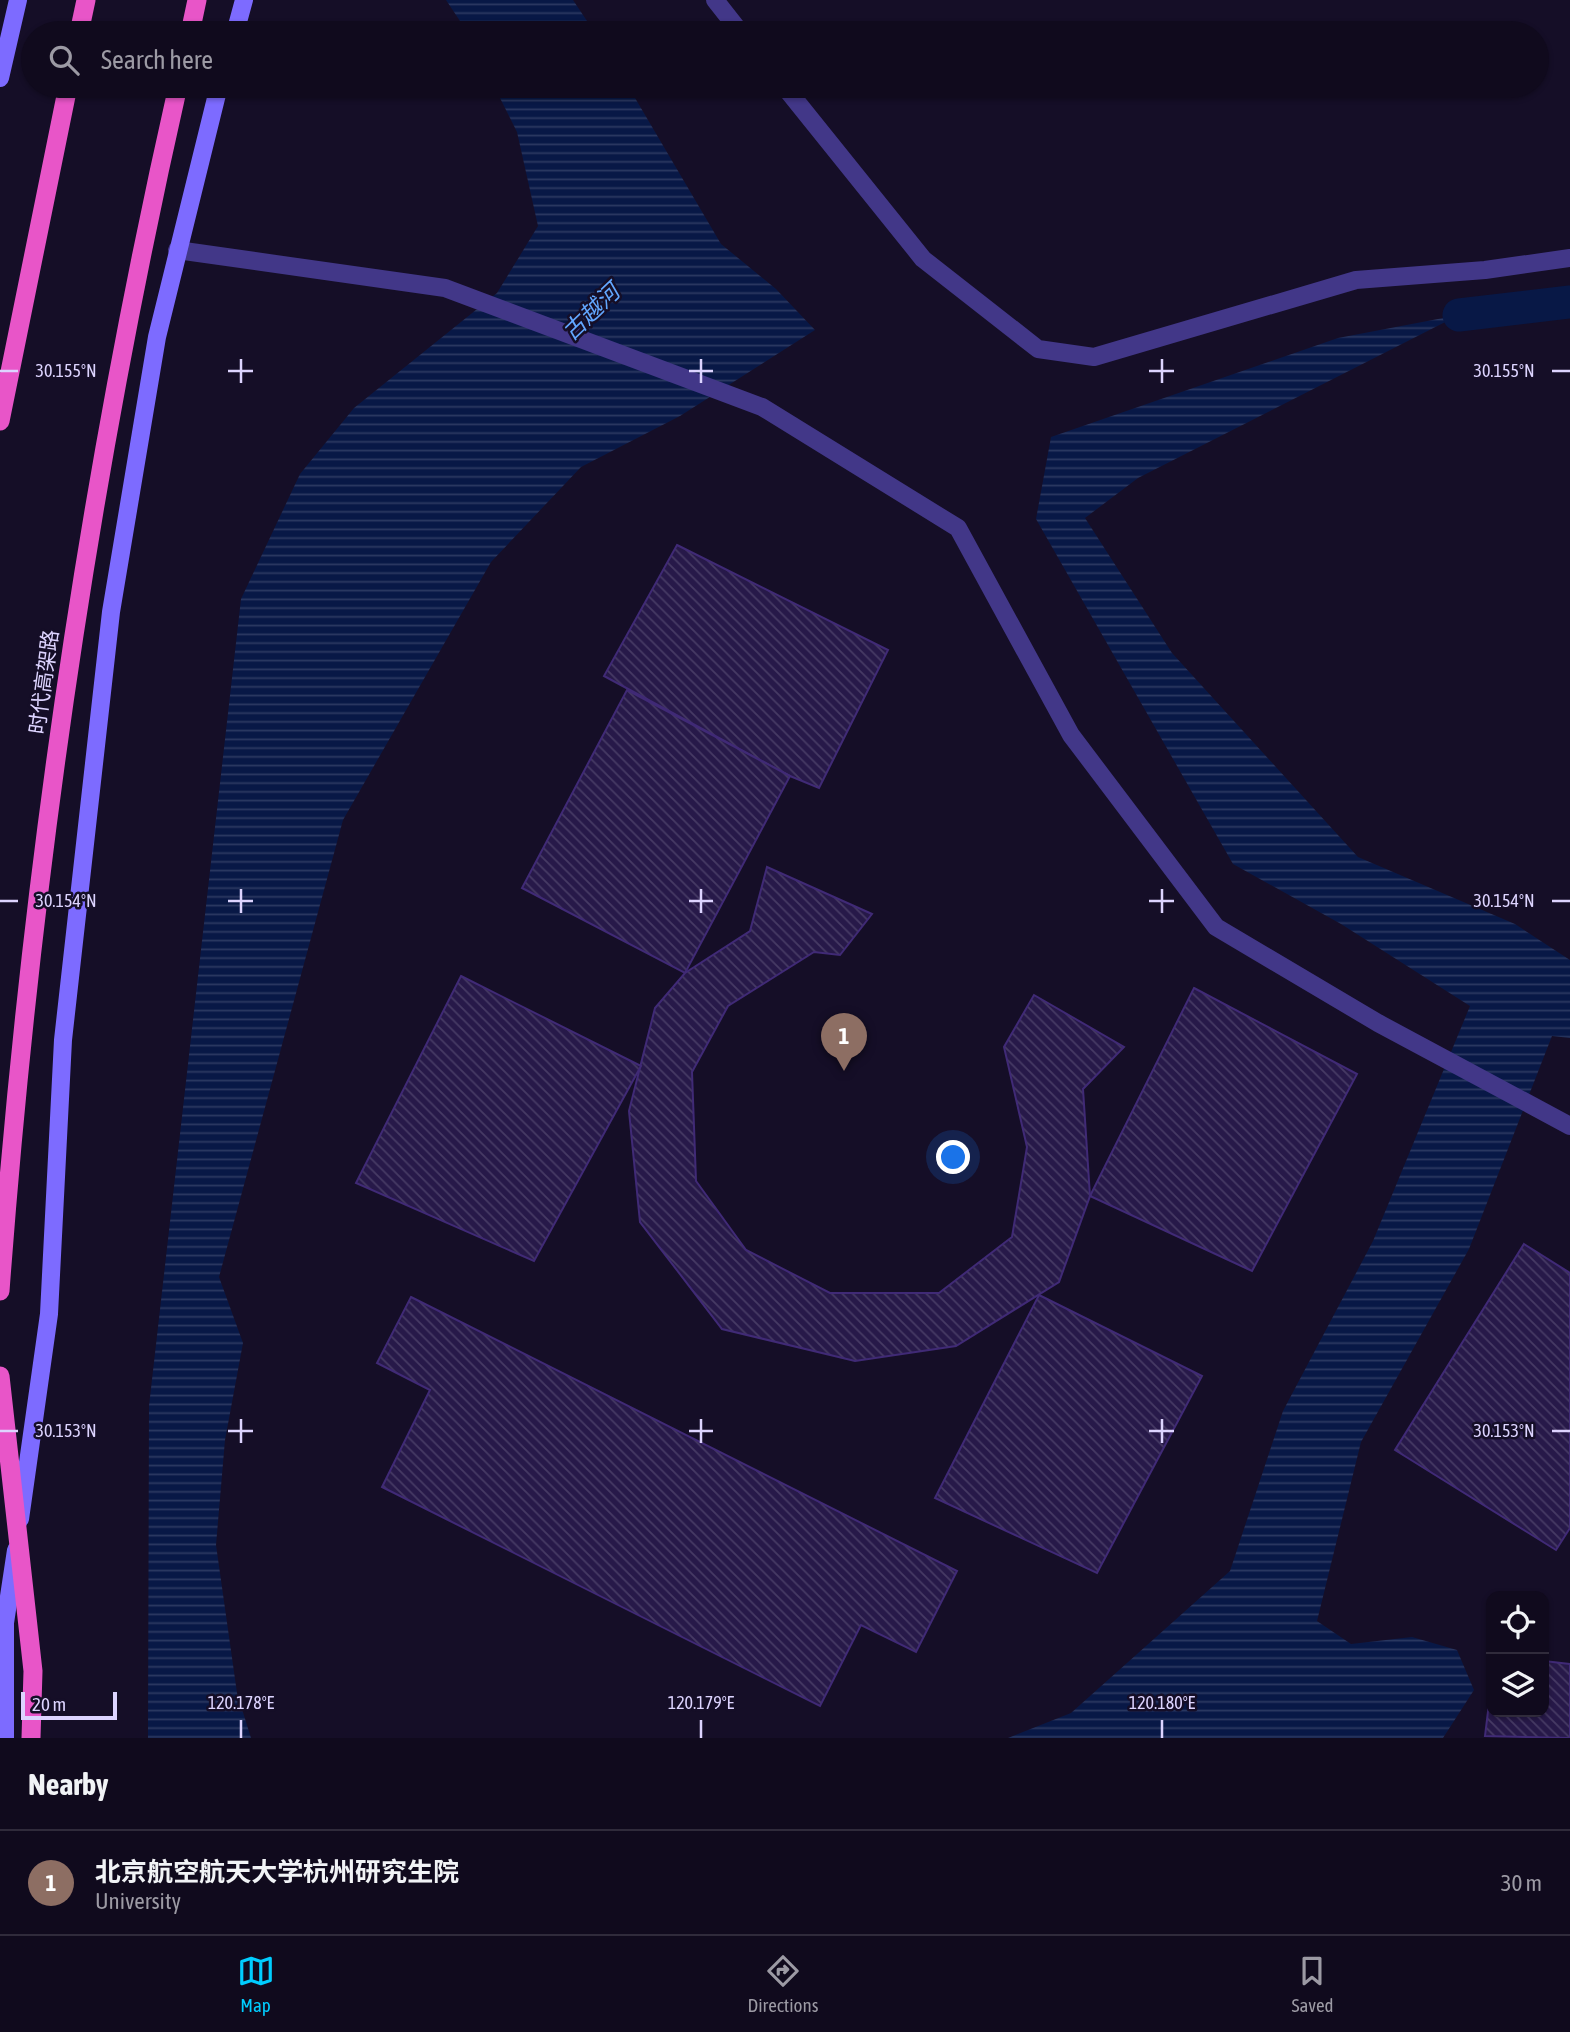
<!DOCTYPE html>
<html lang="en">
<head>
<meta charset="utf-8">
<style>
  :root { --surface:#100a1d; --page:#191326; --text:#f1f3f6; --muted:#9c9aa4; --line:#302b3b; --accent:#00cdff }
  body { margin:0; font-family:"Asap Condensed","Noto Sans SC",sans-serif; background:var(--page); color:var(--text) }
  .controls { position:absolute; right:21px; bottom:21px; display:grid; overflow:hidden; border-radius:14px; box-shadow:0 2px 5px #0004 }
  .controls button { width:63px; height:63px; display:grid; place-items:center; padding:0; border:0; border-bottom:2px solid var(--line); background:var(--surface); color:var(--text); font:35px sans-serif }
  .scale { position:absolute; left:21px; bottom:18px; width:96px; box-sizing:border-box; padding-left:7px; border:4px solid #ddd4ff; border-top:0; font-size:19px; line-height:24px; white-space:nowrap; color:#ddd4ff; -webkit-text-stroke:5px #150e27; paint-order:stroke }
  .you { position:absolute; left:954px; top:1158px; width:24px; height:24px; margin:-18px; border:5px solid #fff; border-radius:50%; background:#1a73e8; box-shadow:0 0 0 10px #1a73e833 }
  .badge { display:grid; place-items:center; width:46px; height:46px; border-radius:50%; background:var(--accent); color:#fff; font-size:23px; font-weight:700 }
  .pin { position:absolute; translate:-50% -58px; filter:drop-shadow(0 2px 4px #0008) }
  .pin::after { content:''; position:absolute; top:37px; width:24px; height:21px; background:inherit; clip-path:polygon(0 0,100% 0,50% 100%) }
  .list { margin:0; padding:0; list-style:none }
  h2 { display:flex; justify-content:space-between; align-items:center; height:91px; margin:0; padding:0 28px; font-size:30px }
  h2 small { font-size:23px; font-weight:400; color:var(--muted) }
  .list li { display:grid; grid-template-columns:46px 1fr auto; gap:21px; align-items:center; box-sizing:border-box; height:105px; padding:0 28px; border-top:2px solid var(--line) }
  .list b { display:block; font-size:26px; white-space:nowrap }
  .list p { margin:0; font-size:23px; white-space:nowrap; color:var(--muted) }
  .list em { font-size:23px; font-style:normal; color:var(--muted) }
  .icon { flex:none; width:38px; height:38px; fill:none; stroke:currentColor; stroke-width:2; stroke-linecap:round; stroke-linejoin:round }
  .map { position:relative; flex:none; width:1570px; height:1738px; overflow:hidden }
  .search { position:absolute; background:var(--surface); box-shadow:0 2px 5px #0004; left:21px; right:21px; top:21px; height:77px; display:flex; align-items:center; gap:18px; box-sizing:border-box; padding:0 24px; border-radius:38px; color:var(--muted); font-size:26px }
  .sheet { height:196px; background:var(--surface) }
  nav { display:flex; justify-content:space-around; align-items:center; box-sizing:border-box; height:98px; border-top:2px solid var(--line); background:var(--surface); font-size:19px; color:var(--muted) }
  nav a { display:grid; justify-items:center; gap:4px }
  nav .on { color:var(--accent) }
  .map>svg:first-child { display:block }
  .water { fill:url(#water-rules) }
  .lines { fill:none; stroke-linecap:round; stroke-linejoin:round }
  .canal { stroke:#081846; stroke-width:33 }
  .building { fill:url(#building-back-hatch); stroke:#402a76; stroke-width:2 }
  .minor { stroke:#423788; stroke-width:18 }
  .tertiary { stroke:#423788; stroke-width:18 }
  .secondary { stroke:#7d6bff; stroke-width:18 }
  .trunk { stroke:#e855c8; stroke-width:19 }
  .trunk-bridge { stroke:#e855c8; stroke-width:19 }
  .ticks { fill:none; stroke:#ddd4ff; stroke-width:2.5 }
  .labels { text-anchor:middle; stroke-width:5; stroke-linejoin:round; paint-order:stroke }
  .street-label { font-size:21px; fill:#ddd4ff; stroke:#150e27 }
  .water-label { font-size:23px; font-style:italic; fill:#62a7ff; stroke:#150e27 }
  .ticks-label { font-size:18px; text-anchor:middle; fill:#ddd4ff; stroke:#150e27; stroke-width:5; stroke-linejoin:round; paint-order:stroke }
</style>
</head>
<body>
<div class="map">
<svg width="1570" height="1738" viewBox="0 0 1570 1738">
  <defs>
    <pattern id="water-rules" width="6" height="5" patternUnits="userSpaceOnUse" patternTransform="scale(1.75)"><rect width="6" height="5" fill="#081846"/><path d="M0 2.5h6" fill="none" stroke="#2c3962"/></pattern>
    <pattern id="building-back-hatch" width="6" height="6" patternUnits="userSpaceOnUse" patternTransform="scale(1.75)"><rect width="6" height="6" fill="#271949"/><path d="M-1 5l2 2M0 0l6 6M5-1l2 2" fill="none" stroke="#463a64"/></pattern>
  </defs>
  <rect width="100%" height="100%" fill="#150e27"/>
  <g class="water">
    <polygon points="446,0 573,0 595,33 468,33"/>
    <polygon points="494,86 628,86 721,244 776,289 815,330 680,416 581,467 491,562 343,820 219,1277 243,1343 225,1440 216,1545 237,1693 251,1738 148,1738 149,1406 241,599 300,474 354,408 497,293 538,226 517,132"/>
    <polygon points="1459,315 1138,478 1085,518 1172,653 1358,857 1515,924 1570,960 1570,1038 1552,1036 1469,1249 1361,1442 1317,1621 1351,1644 1412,1637 1457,1650 1474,1690 1443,1738 1008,1738 1071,1713 1230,1571 1283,1411 1373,1241 1470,1006 1341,924 1233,864 1036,519 1051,437 1338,338"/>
  </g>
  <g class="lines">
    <polyline class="canal" points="1459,315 1570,302"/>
  </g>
  <g class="building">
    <polygon points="677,545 888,650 819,788 790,776 604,676"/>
    <polygon points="627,690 790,776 685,973 522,888"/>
    <polygon points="767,867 872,914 840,955 814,952 728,1006 692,1072 696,1181 746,1250 830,1293 939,1293 1012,1237 1027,1147 1004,1047 1034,995 1124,1047 1083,1089 1090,1196 1059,1282 956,1346 855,1361 722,1329 640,1222 629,1111 655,1008 685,973 750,931"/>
    <polygon points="461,976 641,1066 534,1261 356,1183"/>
    <polygon points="1194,988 1357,1074 1252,1271 1090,1196"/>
    <polygon points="1524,1244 1570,1273 1570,1528 1556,1550 1395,1450"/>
    <polygon points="1039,1295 1202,1376 1097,1573 935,1498"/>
    <polygon points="411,1297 957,1571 916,1652 861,1625 820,1706 382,1487 430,1390 377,1363"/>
    <polygon points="1544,1661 1570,1664 1570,1738 1485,1736 1491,1687 1491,1712 1544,1712"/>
  </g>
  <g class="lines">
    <g class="minor">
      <polyline points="715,0 741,33"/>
      <polyline points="784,86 923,259 1038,349 1094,357 1356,280 1485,270 1570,258"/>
    </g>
    <polyline class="tertiary" points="177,250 445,288 762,407 958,528 1071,735 1216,927 1378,1023 1570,1126"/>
    <g class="secondary">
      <polyline points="235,33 244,0"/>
      <polyline points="0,78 18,0"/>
      <polyline points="20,1519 49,1314 63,1040 111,612 157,337 219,86"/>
      <polyline points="5,1738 5,1623 16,1550"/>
    </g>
    <g class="trunk">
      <polyline points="79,33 86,0"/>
      <polyline points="190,33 197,0"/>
      <polyline points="0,421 68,86"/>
      <path d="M 0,1291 C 30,885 88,483 178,86"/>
    </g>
    <polyline class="trunk-bridge" points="0,1376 33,1671 31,1738"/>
  </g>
  <path class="ticks" d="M 241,359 L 241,383M 701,359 L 701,383M 1162,359 L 1162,383M 0,371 L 18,371M 228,371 L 253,371M 689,371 L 713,371M 1149,371 L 1174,371M 1552,371 L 1570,371M 241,889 L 241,913M 701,889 L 701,913M 1162,889 L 1162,913M 0,901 L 18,901M 228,901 L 253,901M 689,901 L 713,901M 1149,901 L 1174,901M 1552,901 L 1570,901M 241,1419 L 241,1443M 701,1419 L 701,1443M 1162,1419 L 1162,1443M 0,1431 L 18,1431M 228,1431 L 253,1431M 689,1431 L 713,1431M 1149,1431 L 1174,1431M 1552,1431 L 1570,1431M 241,1720 L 241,1738M 701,1720 L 701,1738M 1162,1720 L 1162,1738"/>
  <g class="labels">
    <g class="street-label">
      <text transform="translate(44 682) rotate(-82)" y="7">时代高架路</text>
    </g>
    <g class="water-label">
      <text transform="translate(591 312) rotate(-44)" y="8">古越河</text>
    </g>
  </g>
  <g class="ticks-label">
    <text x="66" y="377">30.155°N</text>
    <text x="1504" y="377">30.155°N</text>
    <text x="66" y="907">30.154°N</text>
    <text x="1504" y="907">30.154°N</text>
    <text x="66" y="1437">30.153°N</text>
    <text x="1504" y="1437">30.153°N</text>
    <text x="241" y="1709">120.178°E</text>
    <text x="701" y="1709">120.179°E</text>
    <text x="1162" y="1709">120.180°E</text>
  </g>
</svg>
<div class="controls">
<button><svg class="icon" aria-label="locate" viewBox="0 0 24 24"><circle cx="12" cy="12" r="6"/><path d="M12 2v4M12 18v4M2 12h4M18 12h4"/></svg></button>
<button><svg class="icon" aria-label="layers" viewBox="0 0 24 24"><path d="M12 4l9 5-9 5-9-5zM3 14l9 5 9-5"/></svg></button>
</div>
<div class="scale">20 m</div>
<div class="you"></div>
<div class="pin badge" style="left:844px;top:1071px;background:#8d6e63">1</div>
<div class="search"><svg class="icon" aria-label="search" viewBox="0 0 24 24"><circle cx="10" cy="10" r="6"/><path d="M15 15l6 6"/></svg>Search here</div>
</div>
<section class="sheet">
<h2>Nearby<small></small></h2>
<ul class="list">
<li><span class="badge" style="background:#8d6e63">1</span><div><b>北京航空航天大学杭州研究生院</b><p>University</p></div><em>30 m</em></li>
</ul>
</section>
<nav>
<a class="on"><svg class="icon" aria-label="map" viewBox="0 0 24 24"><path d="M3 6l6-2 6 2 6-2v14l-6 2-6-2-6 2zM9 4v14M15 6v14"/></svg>Map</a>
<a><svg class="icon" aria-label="directions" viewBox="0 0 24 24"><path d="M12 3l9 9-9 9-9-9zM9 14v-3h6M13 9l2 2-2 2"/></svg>Directions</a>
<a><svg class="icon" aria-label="saved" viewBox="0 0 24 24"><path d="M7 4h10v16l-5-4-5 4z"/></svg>Saved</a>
</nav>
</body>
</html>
